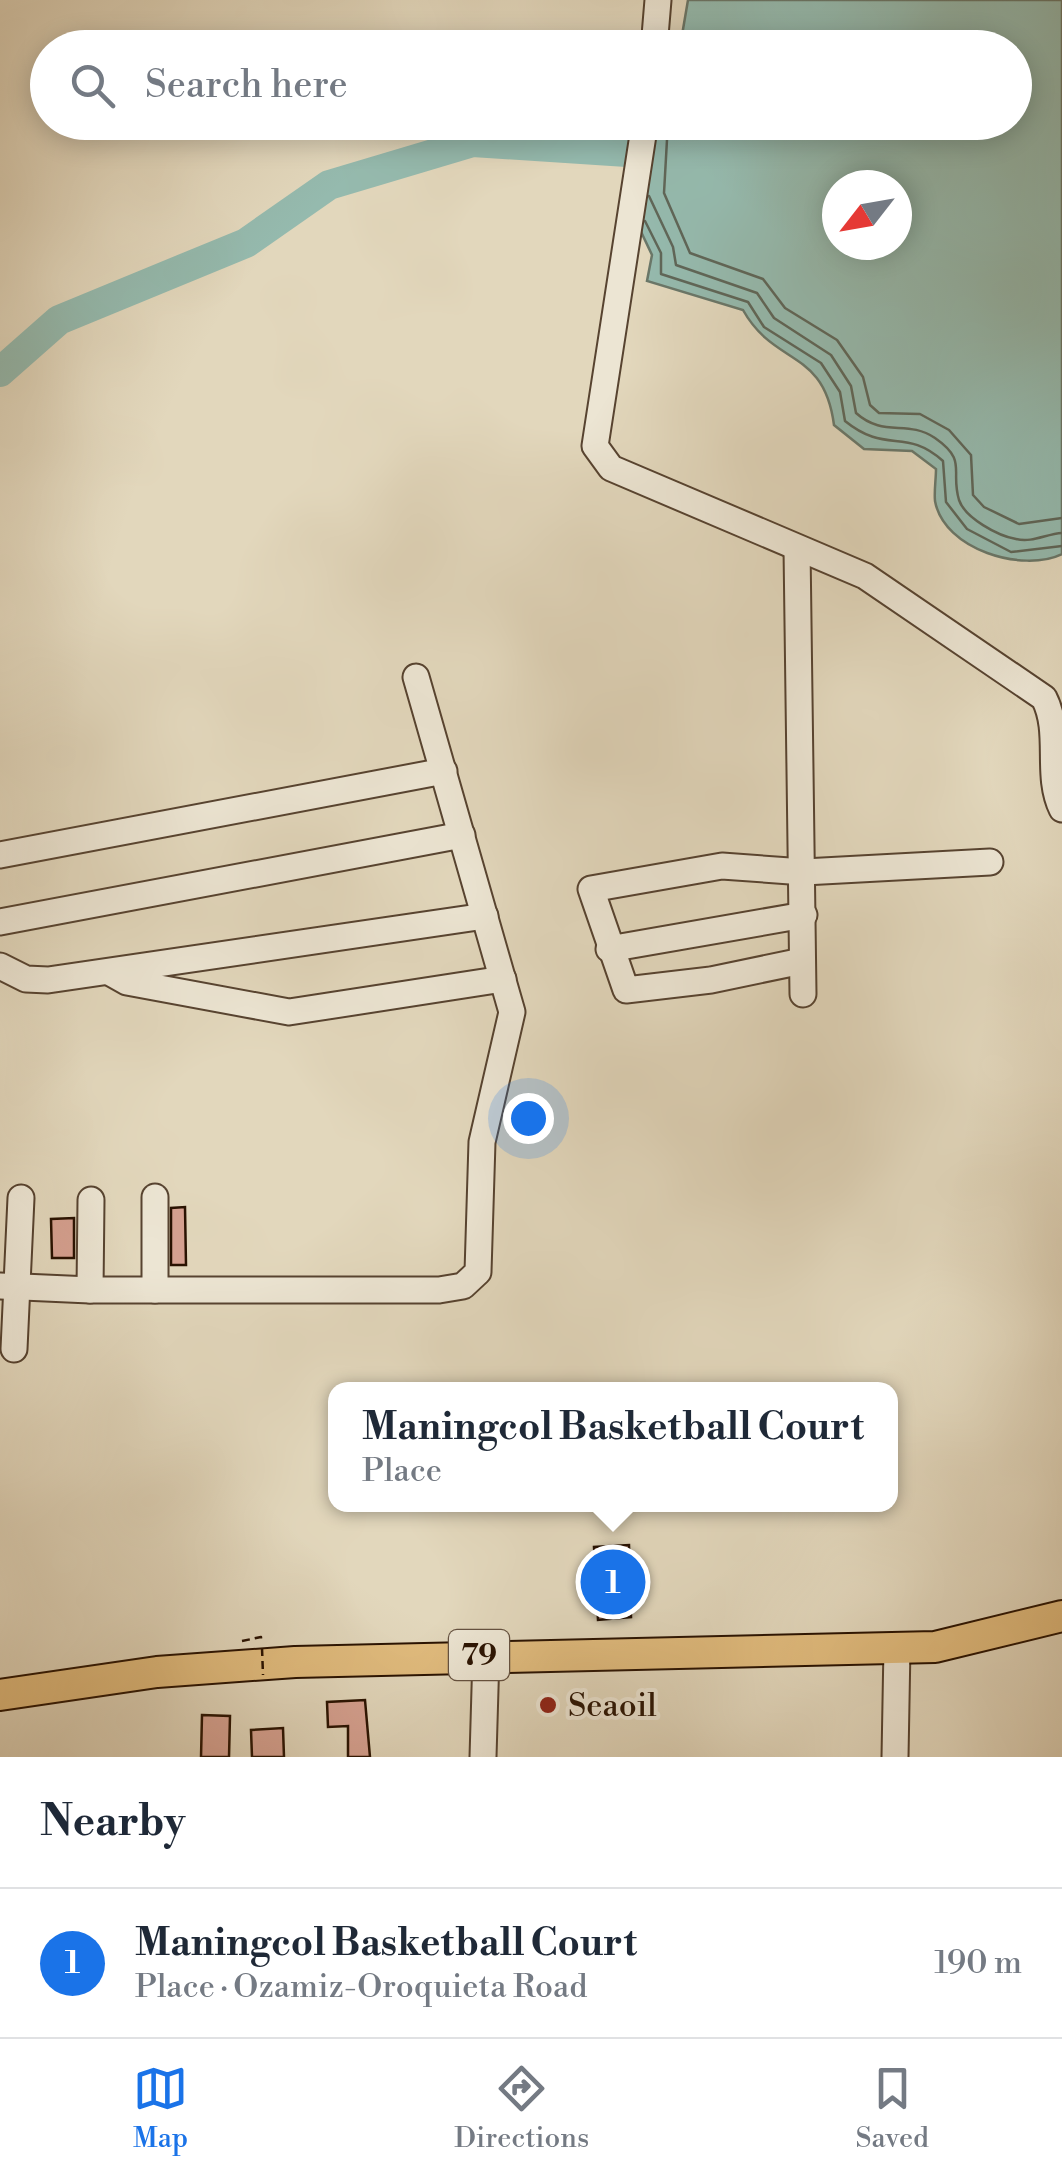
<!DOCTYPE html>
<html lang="en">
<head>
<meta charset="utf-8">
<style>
  :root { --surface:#fff; --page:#f2f2f3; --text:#1f2937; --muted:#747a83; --line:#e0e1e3; --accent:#1a73e8 }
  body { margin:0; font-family:"Libre Bodoni",serif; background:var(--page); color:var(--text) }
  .compass { position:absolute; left:822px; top:170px; width:90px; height:90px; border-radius:50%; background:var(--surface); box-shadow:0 5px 25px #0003; rotate:239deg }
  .you { position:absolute; left:528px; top:1118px; width:35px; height:35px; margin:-25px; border:8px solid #fff; border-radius:50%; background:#1a73e8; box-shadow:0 0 0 15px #1a73e833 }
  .badge { display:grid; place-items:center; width:65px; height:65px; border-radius:50%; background:var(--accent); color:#fff; font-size:32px; font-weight:700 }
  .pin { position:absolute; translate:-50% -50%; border:5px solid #fff; box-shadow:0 2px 10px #0006 }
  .popup { position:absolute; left:328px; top:1382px; width:570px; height:130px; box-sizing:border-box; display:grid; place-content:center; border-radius:20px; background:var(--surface); filter:drop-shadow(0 2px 8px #0005); font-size:32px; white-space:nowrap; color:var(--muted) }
  .popup b { font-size:38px; color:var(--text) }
  .popup::after { content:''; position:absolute; left:50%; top:100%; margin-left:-20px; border:20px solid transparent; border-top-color:var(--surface) }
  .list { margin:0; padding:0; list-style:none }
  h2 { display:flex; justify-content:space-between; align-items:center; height:130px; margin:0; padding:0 40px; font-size:42px }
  h2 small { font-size:32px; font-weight:400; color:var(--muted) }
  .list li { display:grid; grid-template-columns:65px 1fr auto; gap:30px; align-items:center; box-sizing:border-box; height:150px; padding:0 40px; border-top:2px solid var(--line) }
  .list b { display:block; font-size:38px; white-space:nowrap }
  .list p { margin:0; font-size:32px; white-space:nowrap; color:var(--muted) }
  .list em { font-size:32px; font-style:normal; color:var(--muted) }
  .icon { flex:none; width:55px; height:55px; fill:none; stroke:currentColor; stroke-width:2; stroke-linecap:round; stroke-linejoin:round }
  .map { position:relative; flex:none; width:1062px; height:1757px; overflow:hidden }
  .search { position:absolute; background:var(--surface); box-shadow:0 5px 25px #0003; left:30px; right:30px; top:30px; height:110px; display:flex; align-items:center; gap:25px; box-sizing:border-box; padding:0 35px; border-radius:55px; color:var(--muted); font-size:38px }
  .sheet { height:280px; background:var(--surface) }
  nav { display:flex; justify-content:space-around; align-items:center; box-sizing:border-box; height:140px; border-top:2px solid var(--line); background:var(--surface); font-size:28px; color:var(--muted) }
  nav a { display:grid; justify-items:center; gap:5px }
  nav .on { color:var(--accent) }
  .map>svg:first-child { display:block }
  .water { fill:#95baae; stroke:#6a7769; stroke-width:2.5; fill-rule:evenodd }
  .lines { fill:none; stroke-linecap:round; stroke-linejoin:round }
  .shore { stroke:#5f6658; stroke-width:2.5 }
  .river { stroke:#95baae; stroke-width:30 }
  .building { fill:#d6a191; stroke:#291201; stroke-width:2.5 }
  .minor-casing { stroke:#574330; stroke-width:29 }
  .major-casing { stroke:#291201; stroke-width:34 }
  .path { stroke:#291201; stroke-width:2.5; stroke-dasharray:8 5; stroke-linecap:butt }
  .minor { stroke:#ece5d3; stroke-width:25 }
  .major { stroke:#e1bc7e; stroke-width:30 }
  .path-bridge { stroke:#291201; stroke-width:2.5; stroke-dasharray:8 5; stroke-linecap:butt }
  .poi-dot { fill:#8f2418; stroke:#ece5d3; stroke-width:4 }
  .labels { text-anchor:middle; stroke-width:8; stroke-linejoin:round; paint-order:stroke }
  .shield { fill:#ece5d3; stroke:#645140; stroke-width:2.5 }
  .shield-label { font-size:30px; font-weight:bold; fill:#291201 }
  .poi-label { font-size:32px; fill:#291201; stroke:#ece5d3; text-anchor:start }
</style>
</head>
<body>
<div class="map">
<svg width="1062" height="1757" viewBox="0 0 1062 1757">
  <rect width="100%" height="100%" fill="#e2d7bc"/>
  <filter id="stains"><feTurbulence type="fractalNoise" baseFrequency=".002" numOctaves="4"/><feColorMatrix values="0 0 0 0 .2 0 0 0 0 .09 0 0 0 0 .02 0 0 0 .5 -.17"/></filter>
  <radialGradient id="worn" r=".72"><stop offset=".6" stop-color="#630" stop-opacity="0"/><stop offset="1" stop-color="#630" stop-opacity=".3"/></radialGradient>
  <path class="water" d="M 688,0 L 1062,0 L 1062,554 C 1023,573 944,550 935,501 C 934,491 936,479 936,469 L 912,451 L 864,449 L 834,425 C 824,348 775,367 743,310 L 647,281 L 652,255 L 626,200 L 631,123 L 1014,122 L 1014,48 L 680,47 ZM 837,185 L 897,185 L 897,245 L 837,245 Z"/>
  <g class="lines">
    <g class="shore">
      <polyline points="668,122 664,193 690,253 763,279 785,308 837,340 863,377 870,405 879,413 920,414 949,430 971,455 973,495 984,507 1019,524 1062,518"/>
      <path d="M 649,196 L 673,247 L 676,265 L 757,293 L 774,318 L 831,355 L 851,386 L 856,413 C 884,438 907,419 935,438 C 968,461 950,470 959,500 C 965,518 998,536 1016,539 C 1032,543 1046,534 1062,533"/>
      <path d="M 645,221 L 661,253 L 661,274 L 748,302 L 764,327 L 821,363 L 840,392 L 845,421 C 887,455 905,427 943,461 L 946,502 L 967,529 L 1011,552 L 1062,546"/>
    </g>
    <polyline class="river" points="0,372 59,320 246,243 329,185 473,142 627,152"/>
  </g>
  <g class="building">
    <polygon points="185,1207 186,1265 171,1265 171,1208"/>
    <polygon points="74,1218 74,1258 52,1258 51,1219"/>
    <polygon points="629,1545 631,1617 598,1620 594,1547"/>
    <polygon points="365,1700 370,1757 348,1757 348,1726 328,1727 327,1702"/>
    <polygon points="202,1715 230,1716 229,1757 201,1757"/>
    <polygon points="283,1728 284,1757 252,1757 251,1730"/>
  </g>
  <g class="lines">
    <g class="minor-casing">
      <g id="minor">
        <polyline points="654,48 658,0"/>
        <path d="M 645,122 L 595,446 L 611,468 L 865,576 L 1044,698 C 1062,733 1045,774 1062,809"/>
        <polyline points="797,548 803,994"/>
        <polyline points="0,855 444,771"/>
        <polyline points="0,922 462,835"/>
        <polyline points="609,949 804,915"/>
        <polyline points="802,961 711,980 626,990 591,889 722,866 804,872 990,862"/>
        <polyline points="0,966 26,979 48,980 485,916"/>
        <polyline points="111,973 127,982 289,1012 503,979"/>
        <polyline points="0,1286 90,1290 91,1200"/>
        <polyline points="90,1290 439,1290 463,1286 478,1272 482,1142 512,1012 416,677"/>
        <polyline points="155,1290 155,1197"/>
        <polyline points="14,1349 21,1198"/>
        <polyline points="483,1757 486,1655"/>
        <polyline points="895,1757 897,1647"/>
      </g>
    </g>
    <g class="major-casing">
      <polyline id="major" points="0,1695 157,1672 295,1662 935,1647 1062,1616"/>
    </g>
    <polyline class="path" points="242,1641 261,1637 261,1641"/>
    <use href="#minor" class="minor"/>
    <use href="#major" class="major"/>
    <polyline class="path-bridge" points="262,1648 263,1675"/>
  </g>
  <circle class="poi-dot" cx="548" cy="1705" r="10"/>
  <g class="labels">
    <rect class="shield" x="449" y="1630" width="60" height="50" rx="8"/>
    <g class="shield-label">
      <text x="479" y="1665">79</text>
    </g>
    <g class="poi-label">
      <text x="568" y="1716">Seaoil</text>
    </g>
  </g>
  <rect width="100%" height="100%" filter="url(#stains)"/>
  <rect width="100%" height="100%" fill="url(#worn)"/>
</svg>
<svg class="compass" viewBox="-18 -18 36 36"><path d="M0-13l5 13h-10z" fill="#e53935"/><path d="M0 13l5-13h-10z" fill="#747a83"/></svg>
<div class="you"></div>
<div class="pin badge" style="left:613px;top:1582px">1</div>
<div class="popup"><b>Maningcol Basketball Court</b>Place</div>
<div class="search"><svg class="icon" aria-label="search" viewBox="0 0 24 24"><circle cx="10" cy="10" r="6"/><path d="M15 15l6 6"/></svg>Search here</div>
</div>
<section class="sheet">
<h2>Nearby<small></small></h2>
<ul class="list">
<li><span class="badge">1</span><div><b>Maningcol Basketball Court</b><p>Place · Ozamiz-Oroquieta Road</p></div><em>190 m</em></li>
</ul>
</section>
<nav>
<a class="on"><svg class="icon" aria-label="map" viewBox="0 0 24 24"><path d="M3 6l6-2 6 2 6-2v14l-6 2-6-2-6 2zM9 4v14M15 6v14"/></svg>Map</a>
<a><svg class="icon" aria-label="directions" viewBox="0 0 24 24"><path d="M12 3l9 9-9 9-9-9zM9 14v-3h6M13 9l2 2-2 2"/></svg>Directions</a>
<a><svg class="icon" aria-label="saved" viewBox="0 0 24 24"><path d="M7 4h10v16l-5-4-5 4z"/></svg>Saved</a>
</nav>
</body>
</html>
